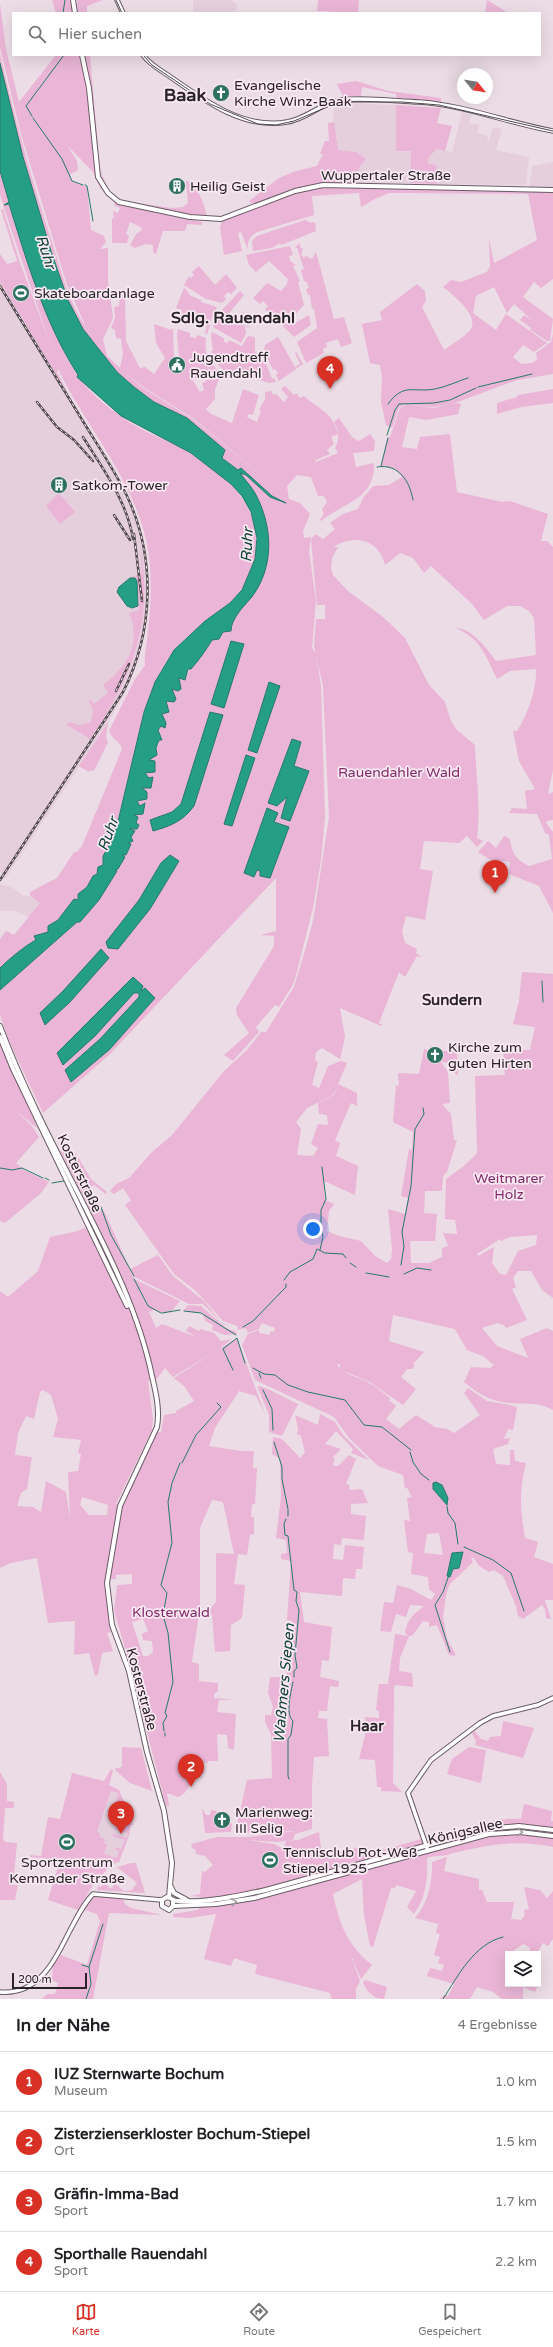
<!DOCTYPE html>
<html lang="de">
<head>
<meta charset="utf-8">
<style>
  :root { --surface:#fff; --page:#f2f2f2; --text:#202124; --muted:#757577; --line:#e0e0e0; --accent:#d93025 }
  body { margin:0; font-family:"Varela Round",sans-serif; background:var(--page); color:var(--text) }
  .controls { position:absolute; right:12px; bottom:12px; display:grid; overflow:hidden; border-radius:0px; box-shadow:0 4px 16px #0002 }
  .controls button { width:36px; height:36px; display:grid; place-items:center; padding:0; border:0; border-bottom:1px solid var(--line); background:var(--surface); color:var(--text); font:20px sans-serif }
  .compass { position:absolute; left:457px; top:68px; width:36px; height:36px; border-radius:50%; background:var(--surface); box-shadow:0 4px 16px #0002; rotate:120deg }
  .scale { position:absolute; left:12px; bottom:10px; width:75px; box-sizing:border-box; padding-left:4px; border:2px solid #2a2428; border-top:0; font-size:11px; line-height:14px; white-space:nowrap; color:#2a2428; -webkit-text-stroke:3px #f9e9f2; paint-order:stroke }
  .you { position:absolute; left:313px; top:1229px; width:14px; height:14px; margin:-10px; border:3px solid #fff; border-radius:50%; background:#1a73e8; box-shadow:0 0 0 6px #1a73e833 }
  .badge { display:grid; place-items:center; width:26px; height:26px; border-radius:50%; background:var(--accent); color:#fff; font-size:13px; font-weight:700 }
  .pin { position:absolute; translate:-50% -33px; filter:drop-shadow(0 1px 2px #0008) }
  .pin::after { content:''; position:absolute; top:21px; width:14px; height:12px; background:inherit; clip-path:polygon(0 0,100% 0,50% 100%) }
  .list { margin:0; padding:0; list-style:none }
  h2 { display:flex; justify-content:space-between; align-items:center; height:52px; margin:0; padding:0 16px; font-size:17px }
  h2 small { font-size:13px; font-weight:400; color:var(--muted) }
  .list li { display:grid; grid-template-columns:26px 1fr auto; gap:12px; align-items:center; box-sizing:border-box; height:60px; padding:0 16px; border-top:1px solid var(--line) }
  .list b { display:block; font-size:15px; white-space:nowrap }
  .list p { margin:0; font-size:13px; white-space:nowrap; color:var(--muted) }
  .list em { font-size:13px; font-style:normal; color:var(--muted) }
  .icon { flex:none; width:22px; height:22px; fill:none; stroke:currentColor; stroke-width:2; stroke-linecap:round; stroke-linejoin:round }
  .map { position:relative; flex:none; width:553px; height:1999px; overflow:hidden }
  .search { position:absolute; background:var(--surface); box-shadow:0 4px 16px #0002; left:12px; right:12px; top:12px; height:44px; display:flex; align-items:center; gap:10px; box-sizing:border-box; padding:0 14px; border-radius:0px; color:var(--muted); font-size:15px }
  .sheet { height:292px; background:var(--surface) }
  nav { display:flex; justify-content:space-around; align-items:center; box-sizing:border-box; height:56px; border-top:1px solid var(--line); background:var(--surface); font-size:11px; color:var(--muted) }
  nav a { display:grid; justify-items:center; gap:2px }
  nav .on { color:var(--accent) }
  .map>svg:first-child { display:block }
  .built { fill:#e6cfdd }
  .green { fill:#eab5d6; fill-rule:evenodd }
  .water { fill:#249f86; stroke:#267a6a }
  .lines { fill:none; stroke-linecap:round; stroke-linejoin:round }
  .stream { stroke:#267a6a; stroke-width:1 }
  .secondary-casing { stroke:#695c64; stroke-width:5.5 }
  .primary-casing { stroke:#695c64; stroke-width:6 }
  .secondary { stroke:#fff; stroke-width:3.5 }
  .primary { stroke:#fff; stroke-width:4 }
  .tram { stroke:#51494e; stroke-width:1 }
  .rail-casing { stroke:#51494e; stroke-width:2.5 }
  .rail { stroke:#f9e9f2; stroke-width:1; stroke-dasharray:3; stroke-linecap:butt }
  .oneway { stroke:#9f9c9e }
  .labels { text-anchor:middle; stroke-width:3.5; stroke-linejoin:round; paint-order:stroke }
  .poi-label { font-size:14px; fill:#2a2428; stroke:#f9e9f2; text-anchor:start }
  .street-label { font-size:14px; fill:#2a2428; stroke:#f9e9f2 }
  .park-label { font-size:14px; fill:#832c6a; stroke:#f9e9f2 }
  .water-label { font-size:15px; font-style:italic; fill:#114339; stroke:#f9e9f2 }
  .neighbourhood-label { font-size:15px; font-weight:bold; fill:#2a2428; stroke:#f9e9f2 }
  .quarter-label { font-size:16px; font-weight:bold; fill:#2a2428; stroke:#f9e9f2 }
  .district-label { font-size:18px; font-weight:bold; fill:#2a2428; stroke:#f9e9f2 }
</style>
</head>
<body>
<div class="map">
<svg width="553" height="1999" viewBox="0 0 553 1999">
  <rect width="100%" height="100%" fill="#ecdce5"/>
  <g class="built">
    <polygon points="193,0 231,0 237,4 236,13 193,13"/>
    <polygon points="335,103 396,105 397,151 411,151 410,183 357,183 359,168 366,159 356,152 338,150 336,148 333,115"/>
    <polygon points="462,112 471,115 469,123 479,125 477,133 488,136 487,140 489,141 493,127 502,129 496,150 529,157 526,184 524,185 436,184 436,165 428,163 429,157 437,149 452,152"/>
    <polygon points="553,162 553,189 529,187 532,166"/>
    <polygon points="0,282 130,498 145,546 149,586 145,635 130,683 105,728 5,879 0,871"/>
    <polygon points="242,311 254,321 249,328 230,324"/>
    <polygon points="0,878 1,885 10,886 24,896 30,896 40,903 31,915 27,917 17,911 0,911"/>
    <polygon points="108,1786 119,1790 133,1825 131,1825 119,1862 110,1866 85,1860"/>
  </g>
  <g class="green">
    <polygon points="52,0 70,0 73,13 56,13"/>
    <polygon points="77,0 103,0 87,6 87,13 78,13"/>
    <polygon points="318,0 359,0 358,13 317,11"/>
    <polygon points="487,0 507,12 510,13 485,13"/>
    <path d="M 0,4 L 6,49 L 19,102 L 56,55 L 80,55 L 87,82 L 96,174 L 100,185 L 111,199 L 100,188 L 93,172 L 67,145 L 77,161 L 78,170 L 69,175 L 72,182 L 87,187 L 91,230 L 104,236 L 106,242 L 100,249 L 108,248 L 108,280 L 113,318 L 103,339 L 107,356 L 140,386 L 194,420 L 261,475 L 194,419 L 140,385 L 120,368 L 123,354 L 121,339 L 116,338 L 115,330 L 111,328 L 115,318 L 114,307 L 119,306 L 120,294 L 125,292 L 126,341 L 140,368 L 145,367 L 154,374 L 165,358 L 156,343 L 154,324 L 171,330 L 173,328 L 174,361 L 179,358 L 177,335 L 178,329 L 190,333 L 190,337 L 196,338 L 197,335 L 206,338 C 204,356 209,360 218,371 L 197,380 L 194,375 L 191,377 L 200,392 L 204,390 L 202,383 L 206,382 L 205,380 L 209,380 L 221,373 L 215,390 L 215,399 L 206,409 L 211,414 L 232,423 L 243,389 L 259,395 L 253,415 L 249,414 L 247,417 L 257,422 L 261,411 L 259,410 L 265,399 L 265,392 L 271,391 L 273,395 L 276,394 L 284,402 L 288,397 L 281,389 L 285,386 L 294,395 L 296,393 L 300,398 L 304,396 C 319,410 331,410 338,434 L 331,437 L 334,444 L 327,450 L 330,454 L 316,460 L 314,457 L 316,462 L 338,453 L 335,448 C 340,439 339,431 334,422 L 339,418 L 352,437 L 359,441 L 370,434 L 375,441 L 374,451 L 353,453 L 356,467 L 374,463 C 375,500 344,502 321,521 L 320,520 L 324,514 L 322,509 L 327,502 L 324,496 L 318,496 L 311,477 L 297,475 L 287,486 L 289,499 L 300,503 L 310,514 L 303,531 L 304,538 L 311,537 L 309,551 L 316,601 L 312,648 L 316,654 L 321,686 L 325,817 L 321,860 L 313,908 L 294,983 L 279,1007 L 275,1005 L 256,1027 L 259,1032 L 233,1061 L 224,1055 L 249,1033 L 237,1015 L 236,1008 L 274,946 L 274,936 L 260,935 L 276,931 L 276,878 L 110,1054 L 43,1113 L 8,1039 L 0,1015 L 0,990 L 77,922 L 80,922 L 99,900 L 131,837 L 129,829 L 136,823 L 133,815 L 143,811 L 145,803 L 140,806 L 137,801 L 145,792 L 140,788 L 151,788 L 153,777 L 149,778 L 144,773 L 155,761 L 149,760 L 159,744 L 159,740 L 162,738 L 158,730 L 161,726 L 165,727 L 166,723 L 162,714 L 168,708 L 166,701 L 171,689 L 179,687 L 179,678 L 186,678 C 189,664 204,654 212,640 L 221,637 L 223,632 L 231,627 L 233,620 L 260,583 L 257,498 L 240,473 C 258,479 265,498 286,502 L 272,496 L 241,468 L 238,470 L 222,457 L 225,450 L 187,418 L 154,402 L 134,387 L 117,372 L 83,329 L 68,300 L 51,251 L 23,157 L 0,63 L 0,54 C 15,118 32,182 53,245 C 62,273 69,303 86,327 L 67,285 L 21,134 L 0,48 ZM 231,641 L 224,708 L 211,704 ZM 279,685 L 258,752 L 248,750 ZM 301,742 L 294,767 L 309,771 L 281,818 L 287,797 L 278,806 Z"/>
    <path d="M 84,55 L 90,55 L 100,169 L 108,189 C 87,156 95,95 84,55 Z"/>
    <polygon points="356,81 388,91 441,98 441,102 397,98 396,94 362,87 361,96 343,96 337,84"/>
    <polygon points="396,105 441,108 437,123 452,126 445,151 437,149 429,157 428,163 436,165 436,184 410,183 411,151 396,151"/>
    <path d="M 334,122 L 338,150 L 356,152 L 366,159 L 359,168 L 357,183 C 314,182 296,188 256,204 L 251,203 L 249,201 L 279,178 L 296,171 L 317,166 L 323,154 L 320,154 L 325,141 L 329,141 L 328,123 Z"/>
    <path d="M 0,171 L 9,202 L 5,205 L 9,204 C 21,242 34,280 49,318 C 58,339 66,360 80,379 C 93,396 111,410 129,422 C 148,434 170,441 190,453 C 237,480 274,523 248,580 C 234,610 196,624 175,649 C 168,657 156,679 153,689 C 150,696 148,703 145,710 L 113,839 L 103,856 L 102,865 L 98,867 L 97,874 L 93,876 L 87,887 L 78,894 L 78,900 L 58,920 L 48,926 L 48,932 L 35,936 L 36,940 C 26,945 9,959 0,968 L 0,939 L 6,931 L 14,935 L 40,903 L 30,896 L 30,892 L 57,878 L 74,852 L 77,852 L 82,846 L 122,749 C 120,741 111,738 109,731 L 135,679 L 145,665 C 144,653 147,644 148,632 C 151,607 152,581 149,556 C 140,487 90,433 60,373 L 5,211 L 0,194 Z"/>
    <path d="M 186,180 C 199,187 203,202 207,216 L 170,212 L 123,201 L 172,208 L 183,207 L 188,203 Z"/>
    <path d="M 328,186 L 528,190 L 528,193 L 529,190 L 553,192 L 553,279 L 541,288 L 534,282 L 523,297 L 553,319 L 550,341 L 547,341 L 530,330 L 532,326 L 531,328 L 520,320 L 524,315 L 533,321 L 514,304 L 507,313 L 494,287 L 476,296 L 473,313 L 496,330 L 506,314 L 547,343 L 534,352 L 523,345 L 513,357 L 521,364 L 532,363 L 537,360 L 536,353 L 551,342 L 553,334 L 553,374 L 517,380 L 450,405 L 434,407 L 404,405 L 399,408 L 392,428 L 386,425 L 381,402 L 382,377 L 380,365 L 370,363 L 362,324 L 382,320 L 380,312 L 417,284 L 425,291 L 426,301 L 422,307 L 444,350 C 451,345 466,336 471,329 C 479,315 452,294 443,287 L 451,280 L 461,282 L 487,272 L 490,266 L 489,238 L 494,263 L 537,240 L 528,194 L 389,193 L 375,199 L 361,207 L 359,193 L 312,196 L 314,215 L 257,232 C 249,237 247,241 248,250 L 241,232 L 238,233 L 242,251 L 224,255 L 220,227 L 222,221 C 258,210 290,190 328,186 Z"/>
    <polygon points="115,201 131,207 202,222 202,225 187,224 185,231 163,231 156,254 153,253 153,245 146,244 135,248 130,245 136,234 142,230 141,227 130,222 126,234 129,236 127,243 112,243 112,218 114,218 113,211 118,213 120,208 114,205"/>
    <polygon points="3,209 19,260 59,368 57,372 70,397 0,282 0,254 7,264 17,261 1,210"/>
    <polygon points="305,220 311,223 315,222 316,231 281,245 280,243 272,248 253,251 252,241 257,236"/>
    <polygon points="300,243 300,247 303,249 301,255 304,258 306,256 312,259 316,252 334,319 344,317 352,343 341,347 338,339 326,343 327,347 323,349 324,353 306,363 297,342 317,328 314,308 312,309 310,295 308,295 306,289 309,288 307,282 304,281 301,270 304,269 297,248 295,247"/>
    <polygon points="290,246 293,255 289,256 290,261 296,265 293,266 300,281 298,282 304,305 291,319 295,323 309,315 311,325 294,337 277,320 280,317 275,312 271,315 265,310 268,306 263,301 260,304 253,298 267,283 281,291 287,284 288,279 269,261 256,272 249,265 246,255"/>
    <polygon points="199,266 215,285 226,274 237,288 231,294 228,292 224,296 226,299 222,303 206,299 184,285 189,276 191,278 194,275 192,272"/>
    <polygon points="184,288 189,293 189,295 201,300 201,302 217,307 209,324 210,325 207,334 205,333 207,326 182,316 179,324 176,323 175,315 180,316 182,310 176,308"/>
    <polygon points="240,291 244,295 226,317 233,322 231,324 245,326 246,333 241,343 213,327 221,311"/>
    <path d="M 212,332 L 224,338 L 224,342 L 228,343 L 229,340 L 242,346 L 248,336 L 255,337 L 255,351 L 265,364 L 266,363 L 272,379 L 274,378 L 276,382 L 269,383 L 241,374 L 238,379 C 227,375 215,365 211,351 L 213,351 L 211,337 Z"/>
    <polygon points="278,337 295,367 300,364 295,353 296,352 303,364 279,381 276,375 278,373 275,369 273,370 264,351 265,345"/>
    <polygon points="553,389 553,403 521,407 497,414 497,403 517,397 518,395"/>
    <path d="M 458,403 L 461,404 L 458,414 L 426,420 L 409,417 L 402,447 L 417,449 L 420,437 L 450,434 L 457,492 L 502,502 L 510,501 L 548,514 L 541,541 L 547,541 L 553,547 L 553,770 L 548,794 L 553,792 L 553,820 L 547,821 L 546,823 L 553,832 L 553,913 L 539,886 L 509,874 L 510,862 L 489,859 L 478,852 L 488,841 L 496,848 L 504,836 L 510,839 C 512,853 515,859 529,866 L 552,859 L 549,835 L 545,833 L 537,814 L 509,813 L 512,808 L 527,809 L 525,791 L 535,789 L 519,761 L 513,731 L 517,731 C 528,714 537,689 536,669 L 510,671 L 497,679 C 485,655 482,640 456,628 C 471,627 488,650 496,661 L 536,655 L 534,618 L 529,611 L 520,606 L 507,606 L 484,620 L 472,604 L 431,566 L 424,573 L 413,558 L 400,553 L 385,565 C 379,539 354,534 333,547 L 338,547 L 332,558 L 331,568 L 333,575 L 348,591 L 383,617 L 405,638 L 429,685 L 445,702 L 451,721 L 457,730 L 475,745 C 476,776 481,807 477,838 L 483,841 L 477,847 L 467,836 L 459,843 L 424,841 L 420,869 L 433,871 L 425,920 L 406,916 L 402,931 L 405,943 L 417,949 L 416,953 L 422,957 L 417,956 L 405,977 L 399,972 L 379,1023 L 383,1025 L 381,1026 L 340,1008 L 345,1037 L 340,1059 L 322,1048 L 316,1052 L 315,1060 L 318,1062 L 312,1085 L 319,1088 L 328,1066 L 341,1061 L 347,1063 L 338,1084 L 357,1093 L 357,1106 L 351,1103 L 335,1140 L 340,1143 L 336,1156 L 358,1166 L 355,1195 L 324,1181 L 325,1200 L 334,1204 L 329,1211 L 327,1231 L 339,1236 L 361,1241 L 375,1256 L 387,1263 L 391,1259 L 392,1249 L 388,1209 L 405,1214 L 408,1198 L 401,1196 L 409,1149 L 412,1150 L 413,1132 L 393,1122 L 396,1085 L 399,1086 L 398,1073 L 419,1074 L 424,1049 L 428,1050 L 431,1059 L 439,1058 L 441,1051 L 457,1051 L 458,1076 L 451,1068 L 450,1063 L 441,1062 L 448,1072 L 450,1103 L 442,1104 L 451,1114 L 454,1140 L 457,1140 L 447,1172 L 443,1176 L 442,1191 L 425,1191 L 424,1213 L 437,1214 L 435,1241 L 410,1241 L 411,1263 L 429,1263 L 442,1257 L 442,1248 L 448,1246 L 443,1233 L 457,1234 L 455,1220 L 445,1219 L 446,1179 L 464,1166 L 477,1153 L 475,1076 L 505,1075 L 503,1050 L 530,1050 L 535,1027 L 513,1024 L 519,1001 L 522,972 L 553,974 L 553,1298 L 542,1290 L 531,1271 L 518,1271 L 513,1278 L 516,1287 L 512,1289 L 527,1320 L 506,1328 L 504,1325 L 497,1323 L 482,1328 L 497,1346 L 528,1358 L 520,1339 L 547,1328 L 553,1331 L 553,1410 C 537,1401 525,1405 508,1403 C 490,1401 477,1393 464,1382 L 471,1367 L 490,1368 L 494,1365 L 483,1356 L 467,1350 L 455,1329 L 393,1315 L 389,1341 L 424,1352 L 413,1364 L 415,1366 L 412,1369 L 407,1369 L 401,1377 L 416,1389 L 403,1405 L 368,1381 L 343,1371 L 340,1369 L 340,1364 L 337,1364 C 344,1377 358,1375 369,1383 C 377,1387 383,1393 390,1398 L 389,1400 L 396,1406 L 386,1419 L 399,1429 L 416,1415 L 435,1427 L 447,1429 L 454,1433 L 480,1415 L 464,1393 L 468,1388 L 487,1401 L 515,1406 L 517,1408 L 513,1430 L 508,1429 L 504,1439 L 510,1438 L 508,1444 L 493,1449 L 496,1464 L 510,1465 L 510,1450 L 514,1450 L 515,1461 L 526,1463 C 519,1491 520,1510 525,1538 L 538,1542 L 534,1557 L 553,1564 L 553,1600 L 545,1600 L 551,1619 L 546,1618 L 545,1609 L 542,1605 L 523,1619 L 518,1616 L 516,1606 L 503,1576 L 494,1570 L 489,1572 L 479,1566 L 473,1557 L 471,1558 L 473,1562 L 449,1585 L 446,1595 L 443,1617 L 447,1639 L 455,1653 L 455,1656 L 449,1655 L 437,1625 L 429,1627 L 429,1622 L 423,1621 L 412,1636 L 409,1636 L 400,1658 L 399,1671 L 412,1673 L 413,1687 L 395,1685 L 394,1690 L 393,1783 L 402,1792 L 381,1791 L 381,1787 L 377,1787 L 375,1760 L 359,1759 L 366,1731 L 373,1731 L 372,1724 L 366,1723 L 365,1717 L 379,1718 L 379,1711 L 376,1710 L 379,1684 L 388,1684 L 395,1634 L 408,1636 L 405,1633 C 407,1619 414,1614 424,1606 L 410,1605 L 406,1617 L 396,1614 L 391,1632 L 380,1631 L 384,1602 L 393,1603 L 397,1585 L 411,1589 L 431,1600 L 435,1594 L 429,1589 L 428,1577 L 411,1574 L 413,1553 L 408,1552 L 404,1520 L 410,1521 L 407,1498 L 412,1497 L 407,1488 L 405,1488 L 403,1475 L 378,1466 L 350,1439 L 334,1417 L 255,1380 L 242,1345 L 248,1334 L 259,1330 L 259,1333 L 269,1335 L 271,1331 L 274,1332 L 275,1328 L 262,1323 L 259,1329 L 248,1333 L 246,1328 L 238,1330 L 237,1326 L 223,1321 L 196,1291 L 174,1274 L 125,1205 L 131,1200 L 123,1188 L 114,1194 L 110,1191 L 116,1184 L 129,1178 L 151,1153 L 172,1135 L 224,1071 L 247,1050 L 261,1032 L 266,1032 L 294,987 L 306,947 L 313,921 L 329,817 L 323,686 L 314,646 L 316,619 L 325,619 L 325,605 L 317,605 L 311,540 L 315,534 L 323,539 L 335,529 L 330,523 L 343,514 L 358,509 L 363,498 L 373,486 L 389,485 L 402,477 L 395,469 L 381,466 L 387,438 L 390,437 L 400,408 L 407,405 L 434,408 ZM 339,1085 L 334,1095 L 318,1103 L 319,1114 L 327,1115 L 328,1125 L 318,1124 L 311,1144 L 318,1148 L 313,1156 L 297,1155 L 301,1129 L 296,1122 L 307,1108 L 333,1095 ZM 537,1235 L 536,1245 L 518,1251 L 506,1275 L 500,1274 L 492,1263 L 494,1247 L 478,1256 L 477,1254 L 500,1239 L 501,1241 L 510,1237 ZM 439,1533 L 443,1555 L 424,1553 L 427,1534 Z"/>
    <polygon points="59,493 75,512 60,524 46,506"/>
    <path d="M 140,545 C 154,621 133,678 90,739 L 67,725 L 69,722 L 79,725 L 91,722 L 93,710 L 89,702 L 90,699 L 94,704 L 108,693 L 103,685 C 127,667 142,644 129,613 L 139,610 L 137,580 L 131,577 L 142,573 Z"/>
    <polygon points="108,723 106,737 108,742 94,771 90,770 89,772 79,766"/>
    <polygon points="0,1044 38,1129 14,1109 31,1125 39,1137 16,1163 24,1170 49,1182 41,1193 5,1223 0,1221"/>
    <path d="M 66,1147 L 77,1155 L 91,1179 L 107,1192 L 106,1194 L 94,1185 L 89,1188 L 105,1213 L 130,1269 L 158,1255 L 173,1276 L 204,1301 L 221,1322 L 234,1329 L 223,1324 L 203,1304 L 189,1304 L 133,1276 L 134,1279 L 180,1301 L 171,1312 L 162,1313 L 154,1310 L 149,1312 L 156,1328 L 162,1324 L 196,1337 L 186,1331 L 189,1326 L 199,1331 L 201,1329 L 214,1333 L 221,1341 L 232,1339 L 217,1350 L 237,1338 L 265,1414 L 256,1396 L 239,1391 L 215,1428 L 209,1446 L 241,1451 L 254,1451 L 253,1468 L 257,1468 L 255,1504 L 252,1504 L 251,1517 L 254,1517 L 254,1534 L 250,1535 L 247,1555 L 238,1554 L 234,1584 L 245,1585 L 242,1618 L 231,1625 L 230,1651 L 215,1652 L 212,1615 L 206,1614 L 216,1602 L 216,1553 L 234,1554 L 223,1502 L 212,1500 L 200,1528 L 200,1607 L 192,1662 L 199,1664 L 199,1681 L 218,1683 L 218,1691 L 214,1694 L 214,1698 L 236,1700 L 219,1700 L 217,1712 L 236,1714 L 234,1750 L 228,1748 L 227,1735 L 217,1734 L 218,1761 L 208,1761 L 208,1763 L 189,1760 C 193,1772 192,1792 178,1797 L 167,1793 L 169,1806 L 166,1806 L 139,1701 L 142,1700 L 138,1688 L 140,1682 L 133,1676 L 114,1610 L 117,1585 L 132,1584 L 132,1574 L 116,1575 L 116,1579 L 108,1579 L 111,1632 L 107,1633 L 113,1651 L 102,1653 L 98,1675 L 95,1676 L 89,1653 L 74,1655 L 75,1621 L 48,1623 L 37,1558 L 11,1563 L 0,1568 L 0,1291 L 8,1297 L 38,1271 L 50,1237 L 78,1231 L 96,1222 L 60,1150 L 65,1151 ZM 216,1351 L 174,1378 L 184,1386 L 194,1401 L 176,1411 L 176,1413 L 164,1415 L 161,1432 L 157,1432 L 124,1501 L 116,1504 L 152,1430 L 153,1419 L 148,1381 L 155,1381 L 165,1368 L 173,1377 ZM 43,1390 L 51,1395 L 58,1419 L 53,1437 L 81,1440 L 78,1453 L 81,1454 L 78,1471 L 68,1472 L 70,1518 L 66,1492 L 46,1481 L 41,1512 L 33,1507 L 17,1506 L 21,1493 L 27,1489 L 32,1457 L 15,1455 L 18,1433 L 26,1416 L 34,1419 L 40,1392 ZM 82,1497 L 108,1505 L 107,1515 L 89,1515 L 80,1505 ZM 143,1619 L 148,1631 L 142,1634 L 143,1640 L 152,1641 L 153,1652 L 148,1656 L 143,1656 L 132,1622 Z"/>
    <polygon points="188,1305 201,1306 226,1328 235,1331 237,1334 225,1335 212,1330 213,1325 205,1321 203,1313 183,1311"/>
    <polygon points="259,1386 270,1390 298,1404 282,1436 269,1432 269,1415 258,1388"/>
    <path d="M 320,1414 L 335,1422 L 343,1435 L 369,1460 L 351,1453 L 353,1449 L 336,1431 L 325,1444 L 341,1449 L 333,1457 L 335,1460 L 333,1462 L 334,1466 L 338,1466 L 349,1455 L 356,1459 L 346,1484 L 349,1485 L 350,1490 L 362,1489 L 368,1503 L 351,1504 L 351,1514 L 366,1516 L 364,1540 L 342,1538 L 341,1545 L 334,1544 L 333,1559 L 343,1560 L 345,1545 L 364,1547 L 362,1569 L 356,1569 L 355,1579 L 343,1578 L 342,1596 L 300,1592 L 304,1622 L 332,1627 L 329,1661 L 322,1660 L 320,1677 L 339,1681 L 338,1687 L 330,1686 L 327,1711 L 319,1711 L 318,1718 L 327,1719 L 329,1756 L 314,1757 L 312,1785 L 312,1829 L 295,1834 L 293,1840 L 277,1842 L 248,1840 L 274,1844 L 284,1849 L 286,1841 L 298,1840 L 319,1832 L 322,1856 L 361,1847 L 362,1856 L 421,1839 L 422,1841 L 430,1840 L 428,1836 C 459,1834 488,1816 521,1819 L 524,1804 L 552,1811 L 551,1821 L 553,1821 L 553,1847 C 517,1839 485,1845 450,1854 C 441,1857 434,1855 427,1858 C 428,1878 426,1898 414,1914 L 407,1907 L 416,1891 L 396,1885 L 395,1888 L 391,1888 L 373,1947 L 370,1946 L 364,1915 L 362,1879 L 333,1894 C 339,1923 347,1945 372,1965 L 361,1979 L 350,1953 L 360,1981 L 356,1989 L 356,1999 L 332,1999 L 330,1993 L 255,1974 L 257,1965 L 234,1958 L 231,1966 L 204,1959 L 216,1914 L 189,1918 L 173,1917 L 173,1914 L 198,1910 L 201,1897 L 191,1896 L 200,1894 L 202,1871 L 205,1872 L 213,1865 L 205,1856 L 196,1854 L 195,1849 L 192,1848 L 191,1844 L 217,1837 L 249,1837 L 296,1831 L 238,1833 L 236,1829 L 247,1780 L 272,1778 L 271,1734 L 265,1722 L 265,1715 L 271,1715 L 273,1707 L 268,1693 L 270,1677 L 287,1677 L 287,1638 L 292,1638 L 292,1621 L 287,1620 L 291,1561 L 281,1559 L 281,1554 L 287,1553 L 286,1540 L 276,1538 L 281,1497 L 280,1459 L 272,1454 L 273,1437 L 282,1439 L 300,1458 L 305,1452 L 301,1436 L 297,1434 L 298,1429 L 295,1415 L 318,1425 Z"/>
    <polygon points="503,1721 534,1728 523,1758 475,1745 476,1741 472,1733 475,1731 481,1739 488,1741 490,1737 501,1736"/>
    <polygon points="122,1747 141,1748 152,1791 130,1783 114,1769 122,1767"/>
    <polygon points="469,1747 486,1750 481,1783 447,1774 452,1759"/>
    <path d="M 111,1769 L 113,1771 L 109,1785 L 119,1790 L 133,1825 L 131,1825 L 129,1833 L 130,1833 L 119,1862 L 112,1863 L 113,1858 L 111,1857 L 108,1866 L 110,1866 L 93,1885 L 78,1910 L 48,1900 L 60,1860 L 30,1857 L 30,1855 L 41,1856 L 48,1817 L 60,1819 L 72,1773 L 104,1781 ZM 111,1791 L 118,1793 L 116,1805 L 122,1807 L 120,1814 L 127,1817 L 128,1820 L 124,1824 L 117,1822 L 115,1829 L 128,1833 L 127,1838 L 113,1834 L 113,1836 L 125,1840 L 121,1849 L 116,1847 L 115,1849 L 119,1851 L 117,1858 L 104,1854 L 107,1844 L 104,1843 L 105,1839 L 100,1837 L 100,1834 L 97,1831 Z"/>
    <polygon points="0,1772 7,1784 7,1801 14,1802 14,1808 5,1808 3,1839 5,1842 17,1843 13,1885 18,1885 15,1900 0,1900"/>
    <polygon points="202,1808 206,1815 210,1815 211,1810 216,1811 232,1824 231,1832 205,1833"/>
    <path d="M 447,1857 L 444,1871 L 479,1879 L 479,1890 L 482,1890 L 487,1902 L 514,1902 L 511,1919 L 521,1920 L 525,1915 L 524,1910 L 529,1909 L 524,1887 L 540,1890 L 547,1898 L 553,1891 L 553,1939 L 548,1946 L 543,1943 L 537,1954 L 529,1954 L 530,1948 L 523,1944 L 513,1951 L 513,1954 L 508,1954 L 508,1984 L 538,1985 L 535,1992 L 523,1987 L 523,1998 L 525,1999 L 502,1999 L 493,1992 L 477,1987 L 470,1999 L 440,1999 L 444,1995 L 447,1995 L 447,1998 L 454,1984 L 427,1976 L 430,1968 L 442,1971 L 444,1965 L 438,1963 L 440,1957 L 434,1955 L 440,1934 L 436,1933 L 438,1924 L 415,1918 C 428,1904 433,1880 432,1862 Z"/>
    <polygon points="131,1863 136,1863 145,1893 97,1890 98,1886 101,1887 104,1883 111,1889 115,1884 124,1891 132,1890 137,1883 117,1867"/>
    <polygon points="94,1894 123,1899 125,1904 131,1908 162,1915 109,1913 93,1999 42,1999 47,1994 55,1994 58,1983 52,1980 53,1964 61,1955 87,1965 100,1921 97,1914 85,1910"/>
    <path d="M 365,1980 L 387,1987 L 384,1999 C 373,1999 367,1991 363,1983 Z"/>
  </g>
  <g class="water">
    <path d="M 0,63 L 23,157 L 51,251 L 68,300 L 83,329 L 117,372 L 134,387 L 154,402 L 187,418 L 225,450 L 222,458 L 238,470 L 241,468 L 272,496 L 286,503 L 270,497 L 246,475 L 240,473 C 245,480 251,486 255,493 C 273,526 275,567 251,598 C 243,607 231,619 231,631 L 223,632 L 219,639 L 212,640 C 206,650 199,660 191,669 L 188,669 L 185,680 L 179,678 L 181,689 L 178,691 L 172,689 L 176,699 L 174,702 L 166,701 L 169,712 L 162,714 L 166,723 L 165,728 L 161,726 L 158,730 L 162,740 L 159,740 L 156,748 L 157,755 L 149,760 L 155,761 L 155,772 L 145,773 L 149,778 L 153,777 L 151,788 L 142,788 L 147,792 L 147,799 L 137,801 L 140,806 L 145,803 L 143,814 L 134,815 L 138,817 L 136,823 L 139,825 L 137,829 L 129,829 L 135,831 L 131,837 L 133,841 L 128,843 L 131,844 L 126,855 L 122,855 L 125,857 L 118,869 L 115,870 L 117,871 L 99,900 L 80,922 L 77,922 L 0,990 L 0,968 C 9,959 26,945 36,940 L 34,936 L 48,932 L 48,926 L 58,920 L 74,899 L 78,900 L 78,894 L 87,887 L 93,876 L 97,874 L 98,867 L 103,865 L 103,856 L 113,839 L 119,817 L 144,712 L 155,682 L 174,650 L 205,621 L 230,603 L 242,590 L 255,559 L 257,538 L 251,512 L 242,496 L 231,484 L 191,453 L 121,416 L 77,377 L 78,375 C 45,324 27,262 9,204 L 4,205 L 9,202 L 0,171 Z"/>
    <polygon points="130,578 135,578 137,581 138,606 132,608 127,606 117,592 119,587"/>
    <polygon points="231,641 244,644 224,708 211,704"/>
    <polygon points="269,682 280,686 257,753 248,750"/>
    <path d="M 210,712 L 223,715 L 194,806 C 183,821 171,826 153,831 L 150,820 L 172,812 L 181,804 Z"/>
    <polygon points="292,739 301,742 294,766 309,771 290,821 281,818 287,797 277,806 268,803"/>
    <polygon points="246,755 255,758 232,826 224,824"/>
    <polygon points="267,808 278,813 274,822 289,827 270,878 260,876 260,871 257,870 254,877 244,873"/>
    <polygon points="170,855 179,861 150,909 118,949 108,948 106,942 139,900 161,863"/>
    <polygon points="101,949 109,958 70,1002 45,1025 40,1013 63,991"/>
    <polygon points="133,977 143,986 141,991 145,988 155,998 110,1049 71,1082 65,1070 100,1039 139,997 139,993 134,993 95,1036 63,1065 57,1053"/>
    <polygon points="436,1482 442,1485 448,1498 447,1505 433,1489 433,1483"/>
    <polygon points="463,1552 459,1568 453,1569 450,1577 447,1576 452,1553"/>
  </g>
  <g class="lines">
    <g class="stream">
      <polyline points="63,13 65,0"/>
      <polyline points="32,116 26,106 64,55"/>
      <polyline points="33,118 62,159 72,181 83,185"/>
      <polyline points="85,185 87,186 93,221"/>
      <polyline points="478,387 532,374"/>
      <path d="M 388,404 C 404,382 413,393 435,389 C 446,387 458,381 468,378"/>
      <polyline points="387,435 395,410 399,404 434,403 450,400 476,388"/>
      <polyline points="381,466 388,438"/>
      <path d="M 377,467 C 399,463 410,482 413,500"/>
      <polyline points="542,981 543,1002"/>
      <polyline points="0,1168 12,1170 22,1168 43,1178"/>
      <polyline points="45,1178 49,1180"/>
      <polyline points="52,1183 64,1181"/>
      <polyline points="101,1207 111,1235 134,1276"/>
      <polyline points="320,1250 323,1237 321,1227 321,1210 326,1199 322,1167"/>
      <polyline points="350,1263 356,1267"/>
      <polyline points="401,1265 404,1246 402,1232 411,1186 415,1129 424,1114 423,1108"/>
      <polyline points="366,1273 389,1277"/>
      <polyline points="404,1274 417,1268 431,1270"/>
      <polyline points="134,1279 148,1306 161,1313"/>
      <polyline points="284,1280 290,1272 313,1259 317,1249 325,1253 343,1254 346,1258"/>
      <polyline points="184,1311 201,1313 236,1335"/>
      <polyline points="162,1313 180,1310"/>
      <polyline points="243,1327 253,1321 286,1287 286,1284"/>
      <polyline points="253,1368 264,1374 275,1375 288,1385 308,1392 345,1400 364,1425 382,1427 411,1450"/>
      <polyline points="233,1370 223,1349 237,1338 245,1363"/>
      <polyline points="259,1373 261,1378"/>
      <polyline points="263,1390 272,1409 273,1430"/>
      <polyline points="274,1442 282,1467 282,1479 288,1509"/>
      <polyline points="410,1452 413,1462 421,1474 429,1480"/>
      <polyline points="182,1463 196,1435 221,1407 217,1403"/>
      <polyline points="447,1506 448,1513 455,1523 458,1544"/>
      <polyline points="288,1516 288,1510"/>
      <polyline points="286,1519 284,1524 285,1535 288,1536 294,1590 297,1592 296,1601 299,1610 295,1655 297,1668 294,1671 294,1677"/>
      <polyline points="464,1547 493,1560 511,1573 524,1611"/>
      <polyline points="449,1575 443,1592 435,1605 450,1652"/>
      <polyline points="164,1731 163,1723 167,1716 165,1713 173,1682 168,1633 163,1615 167,1593 161,1585 172,1543 168,1502 172,1483 180,1463"/>
      <polyline points="165,1733 165,1736"/>
      <path d="M 289,1779 L 288,1776 L 288,1739 L 291,1735 L 293,1721 C 285,1714 291,1692 293,1682"/>
      <polyline points="82,1965 89,1967"/>
      <polyline points="86,1999 91,1984 89,1967 103,1924"/>
      <path d="M 443,1999 C 458,1976 474,1944 503,1937"/>
    </g>
    <g class="secondary-casing">
      <g id="secondary">
        <polyline points="117,0 123,13"/>
        <path d="M 143,55 C 150,65 162,71 172,78 C 205,101 245,130 287,122 C 307,119 321,103 340,100 C 364,97 395,101 419,102 C 465,105 508,123 553,131"/>
        <polyline points="427,1848 408,1793 431,1760 480,1723 493,1716 538,1705 553,1698"/>
        <path d="M 0,1992 C 55,1997 63,1926 93,1894 L 162,1900"/>
      </g>
    </g>
    <g class="primary-casing">
      <g id="primary">
        <polyline points="73,0 75,13"/>
        <polyline points="82,55 89,88 98,177 108,193 119,202 190,217 221,219 295,191 323,185 553,190"/>
        <path d="M 0,1026 C 22,1085 51,1141 80,1197 C 109,1254 139,1313 152,1376 C 156,1393 160,1410 157,1427 L 120,1506 L 107,1583 L 112,1625 L 129,1671 L 147,1752 L 164,1811 L 172,1863 L 169,1897"/>
        <polyline points="0,1037 13,1069 127,1306"/>
        <polyline points="171,1887 174,1893 187,1900"/>
        <path d="M 173,1901 L 173,1906 L 169,1910 L 162,1906 L 162,1900 L 167,1897 C 172,1898 173,1901 178,1901 C 207,1903 238,1896 266,1890 L 486,1829 L 519,1826 L 553,1830"/>
        <polyline points="173,1906 216,1904 254,1898 489,1834 520,1832 553,1836"/>
      </g>
    </g>
    <use href="#secondary" class="secondary"/>
    <use href="#primary" class="primary"/>
    <g class="tram">
      <polyline points="116,0 122,13"/>
      <polyline points="143,55 152,65 210,104 258,124 276,125 294,121 339,102 402,102 439,105 553,131"/>
    </g>
    <g class="rail-casing">
      <g id="rail">
        <path d="M 0,286 C 26,328 52,370 78,413 C 94,440 113,467 127,496 C 156,558 154,631 123,692 L 0,880"/>
        <polyline points="37,402 57,427 74,440 93,461"/>
        <path d="M 83,437 C 103,469 127,501 133,539"/>
        <polyline points="114,515 130,540"/>
        <polyline points="134,534 142,601"/>
        <polyline points="116,691 129,664"/>
      </g>
    </g>
    <use href="#rail" class="rail"/>
  </g>
  <defs><path id="oneway-chevron" d="M-2-3.5L2.5 0L-2 3.5" fill="none" stroke-width="1.6" stroke-linecap="round" stroke-linejoin="round"/></defs>
  <g class="oneway">
    <use href="#oneway-chevron" transform="translate(520 1832) rotate(1)"/>
    <use href="#oneway-chevron" transform="translate(234 1902) rotate(-8)"/>
  </g>
  <defs>
    <g id="church-disc" transform="scale(0.9)"><circle r="9.5" fill="#2d7060" stroke="#f9e9f2"/><path d="M-1.2-6h2.4v3.5h3.3v2.4h-3.3V6h-2.4V-.1h-3.3v-2.4h3.3Z" fill="#fff"/></g>
    <g id="building-disc" transform="scale(0.9)"><circle r="9.5" fill="#2d7060" stroke="#f9e9f2"/><path d="M-4-6H4V6H1V3H-1V6H-4ZM-2.5-4.3h1.7v1.8h-1.7ZM.8-4.3h1.7v1.8H.8ZM-2.5-1h1.7V.8h-1.7ZM.8-1h1.7V.8H.8Z" fill="#fff"/></g>
    <g id="stadium-disc" transform="scale(0.9)"><circle r="9.5" fill="#2d7060" stroke="#f9e9f2"/><path d="M0-5a6.5 5 0 1 0 0 10a6.5 5 0 1 0 0-10ZM-3.5-1.8h7v3.6h-7Z" fill="#fff"/></g>
    <g id="civic-disc" transform="scale(0.9)"><circle r="9.5" fill="#2d7060" stroke="#f9e9f2"/><path d="M-.6-6.5H3V-4.5H.6V-3L4-1V1h2V6H-6V1h2V-1L-.6-3ZM-1.2 2.5V6h2.4V2.5Z" fill="#fff"/></g>
  </defs>
  <g fill-rule="evenodd">
    <use href="#church-disc" x="221" y="93"/>
    <use href="#building-disc" x="177" y="186"/>
    <use href="#stadium-disc" x="21" y="293"/>
    <use href="#civic-disc" x="177" y="365"/>
    <use href="#building-disc" x="59" y="485"/>
    <use href="#church-disc" x="435" y="1055"/>
    <use href="#church-disc" x="222" y="1820"/>
    <use href="#stadium-disc" x="67" y="1842"/>
    <use href="#stadium-disc" x="270" y="1860"/>
  </g>
  <g class="labels">
    <g class="poi-label">
      <text x="234" y="90">Evangelische<tspan x="234" dy="16">Kirche Winz-Baak</tspan></text>
      <text x="190" y="191">Heilig Geist</text>
      <text x="34" y="298">Skateboardanlage</text>
      <text x="190" y="362">Jugendtreff<tspan x="190" dy="16">Rauendahl</tspan></text>
      <text x="72" y="490">Satkom-Tower</text>
      <text x="448" y="1052">Kirche zum<tspan x="448" dy="16">guten Hirten</tspan></text>
      <text x="235" y="1817">Marienweg:<tspan x="235" dy="16">III Selig</tspan></text>
      <text x="283" y="1857">Tennisclub Rot-Weß<tspan x="283" dy="16">Stiepel 1925</tspan></text>
      <text x="67" y="1867" text-anchor="middle">Sportzentrum<tspan x="67" dy="16">Kemnader Straße</tspan></text>
    </g>
    <g class="street-label">
      <text x="386" y="180">Wuppertaler Straße</text>
      <text transform="translate(80 1173) rotate(64)" y="5">Kosterstraße</text>
      <text transform="translate(142 1689) rotate(75)" y="5">Kosterstraße</text>
      <text transform="translate(465 1831) rotate(-13)" y="5">Königsallee</text>
    </g>
    <g class="park-label">
      <text x="399" y="777">Rauendahler Wald</text>
      <text x="509" y="1183">Weitmarer<tspan x="509" dy="16">Holz</tspan></text>
      <text x="171" y="1617">Klosterwald</text>
    </g>
    <g class="water-label">
      <text transform="translate(46 252) rotate(72)" y="5">Ruhr</text>
      <text transform="translate(247 545) rotate(-87)" y="5">Ruhr</text>
      <text transform="translate(108 834) rotate(-70)" y="5">Ruhr</text>
      <text transform="translate(284 1683) rotate(-85)" y="5">Waßmers Siepen</text>
    </g>
    <g class="neighbourhood-label">
      <text x="452" y="1005">Sundern</text>
      <text x="367" y="1731">Haar</text>
    </g>
    <g class="quarter-label">
      <text x="233" y="323">Sdlg. Rauendahl</text>
    </g>
    <g class="district-label">
      <text x="185" y="101">Baak</text>
    </g>
  </g>
</svg>
<div class="controls">
<button><svg class="icon" aria-label="layers" viewBox="0 0 24 24"><path d="M12 4l9 5-9 5-9-5zM3 14l9 5 9-5"/></svg></button>
</div>
<svg class="compass" viewBox="-18 -18 36 36"><path d="M0-13l5 13h-10z" fill="#e53935"/><path d="M0 13l5-13h-10z" fill="#757577"/></svg>
<div class="scale">200 m</div>
<div class="you"></div>
<div class="pin badge" style="left:495px;top:893px">1</div>
<div class="pin badge" style="left:191px;top:1787px">2</div>
<div class="pin badge" style="left:121px;top:1834px">3</div>
<div class="pin badge" style="left:330px;top:389px">4</div>
<div class="search"><svg class="icon" aria-label="search" viewBox="0 0 24 24"><circle cx="10" cy="10" r="6"/><path d="M15 15l6 6"/></svg>Hier suchen</div>
</div>
<section class="sheet">
<h2>In der Nähe<small>4 Ergebnisse</small></h2>
<ul class="list">
<li><span class="badge">1</span><div><b>IUZ Sternwarte Bochum</b><p>Museum</p></div><em>1.0 km</em></li>
<li><span class="badge">2</span><div><b>Zisterzienserkloster Bochum-Stiepel</b><p>Ort</p></div><em>1.5 km</em></li>
<li><span class="badge">3</span><div><b>Gräfin-Imma-Bad</b><p>Sport</p></div><em>1.7 km</em></li>
<li><span class="badge">4</span><div><b>Sporthalle Rauendahl</b><p>Sport</p></div><em>2.2 km</em></li>
</ul>
</section>
<nav>
<a class="on"><svg class="icon" aria-label="map" viewBox="0 0 24 24"><path d="M3 6l6-2 6 2 6-2v14l-6 2-6-2-6 2zM9 4v14M15 6v14"/></svg>Karte</a>
<a><svg class="icon" aria-label="directions" viewBox="0 0 24 24"><path d="M12 3l9 9-9 9-9-9zM9 14v-3h6M13 9l2 2-2 2"/></svg>Route</a>
<a><svg class="icon" aria-label="saved" viewBox="0 0 24 24"><path d="M7 4h10v16l-5-4-5 4z"/></svg>Gespeichert</a>
</nav>
</body>
</html>
